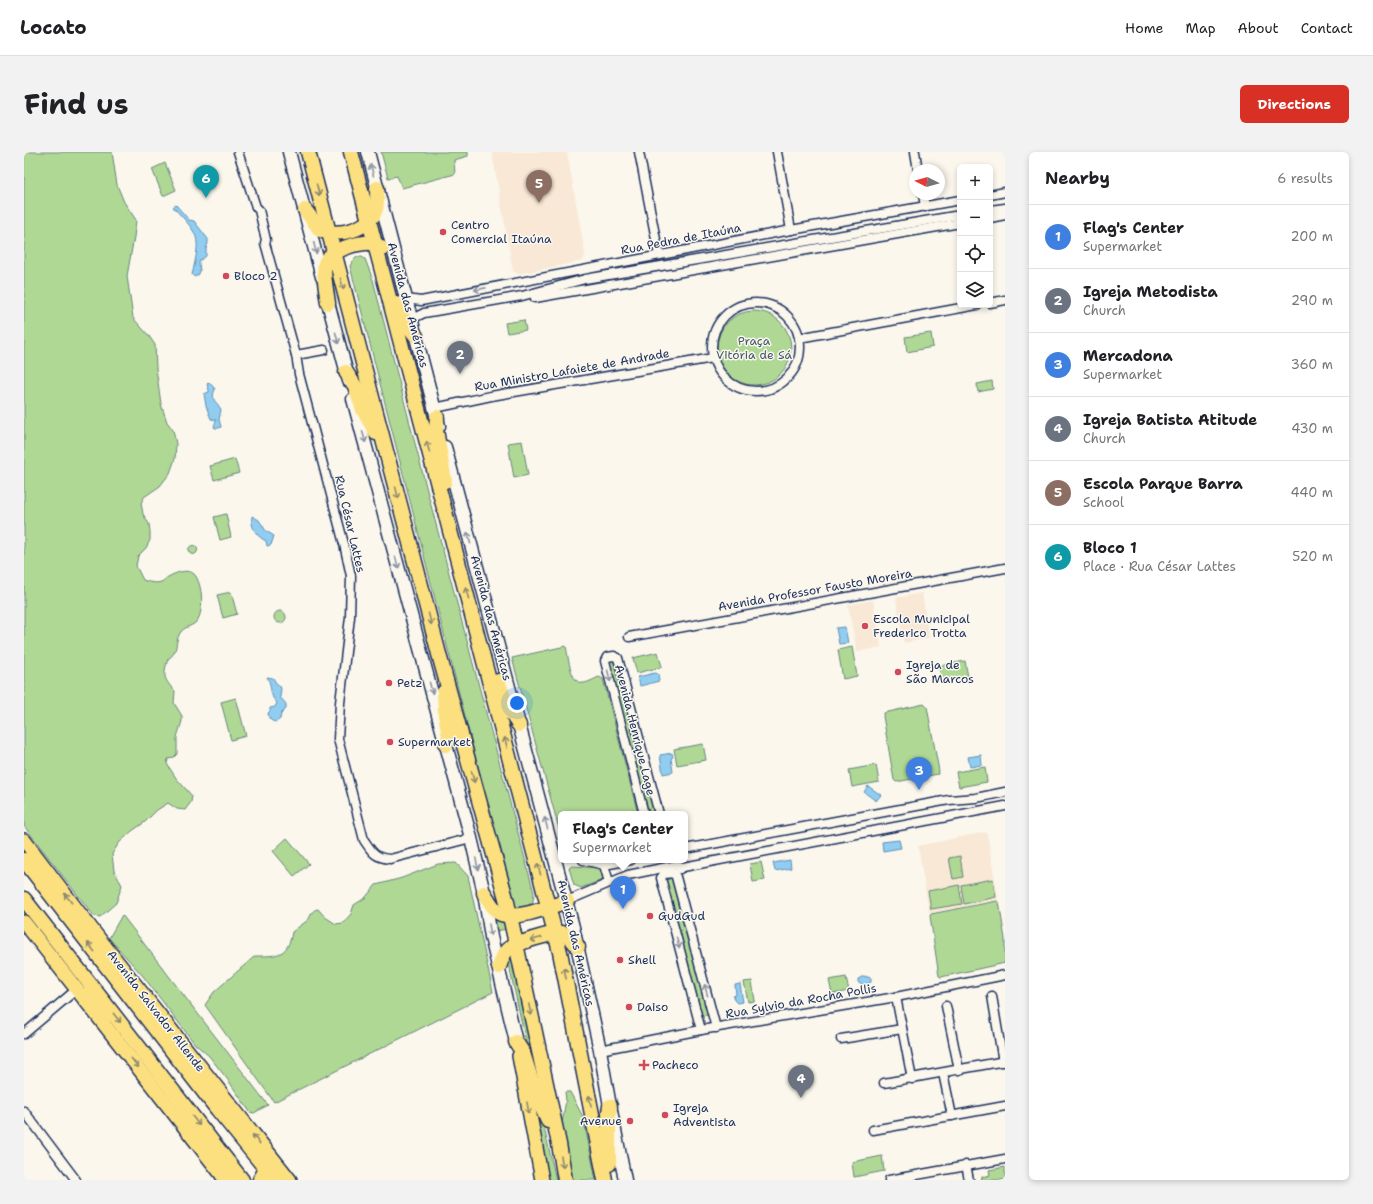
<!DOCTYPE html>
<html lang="en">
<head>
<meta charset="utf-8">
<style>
  :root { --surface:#fff; --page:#f2f2f2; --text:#202124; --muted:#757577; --line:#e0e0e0; --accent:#d93025 }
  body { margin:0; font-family:"Shantell Sans",sans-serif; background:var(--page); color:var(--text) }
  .controls { position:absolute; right:12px; top:12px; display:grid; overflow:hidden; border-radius:6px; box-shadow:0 2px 6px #0003 }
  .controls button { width:36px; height:36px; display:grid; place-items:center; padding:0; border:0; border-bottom:1px solid var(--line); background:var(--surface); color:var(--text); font:20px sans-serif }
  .compass { position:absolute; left:885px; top:12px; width:36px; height:36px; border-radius:50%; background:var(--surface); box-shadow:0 2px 6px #0003; rotate:275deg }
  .you { position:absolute; left:493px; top:551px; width:14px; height:14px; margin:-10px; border:3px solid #fff; border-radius:50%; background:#1a73e8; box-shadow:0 0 0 6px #1a73e833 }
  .badge { display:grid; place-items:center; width:26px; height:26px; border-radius:50%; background:var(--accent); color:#fff; font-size:13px; font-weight:700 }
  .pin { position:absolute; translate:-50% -33px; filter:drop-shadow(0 1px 2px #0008) }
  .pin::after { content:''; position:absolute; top:21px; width:14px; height:12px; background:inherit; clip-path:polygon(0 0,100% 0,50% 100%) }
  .popup { position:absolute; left:534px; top:659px; width:130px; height:52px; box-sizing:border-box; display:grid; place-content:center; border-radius:6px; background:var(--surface); filter:drop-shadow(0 1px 3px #0005); font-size:13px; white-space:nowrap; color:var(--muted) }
  .popup b { font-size:15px; color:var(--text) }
  .popup::after { content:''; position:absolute; left:50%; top:100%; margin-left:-8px; border:8px solid transparent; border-top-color:var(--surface) }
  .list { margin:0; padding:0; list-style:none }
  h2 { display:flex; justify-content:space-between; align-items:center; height:52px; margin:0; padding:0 16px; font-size:17px }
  h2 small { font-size:13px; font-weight:400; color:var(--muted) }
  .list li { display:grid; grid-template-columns:26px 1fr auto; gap:12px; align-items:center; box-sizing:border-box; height:64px; padding:0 16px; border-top:1px solid var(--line) }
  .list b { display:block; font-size:15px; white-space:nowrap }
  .list p { margin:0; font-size:13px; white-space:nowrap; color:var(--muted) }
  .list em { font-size:13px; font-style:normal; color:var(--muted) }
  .icon { flex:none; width:22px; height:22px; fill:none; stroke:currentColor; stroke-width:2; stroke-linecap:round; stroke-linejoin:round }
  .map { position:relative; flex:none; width:981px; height:1028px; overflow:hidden; border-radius:6px }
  header { display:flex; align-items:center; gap:24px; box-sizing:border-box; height:56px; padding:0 20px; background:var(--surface); border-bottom:1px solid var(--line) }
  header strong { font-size:19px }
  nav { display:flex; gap:22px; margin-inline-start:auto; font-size:14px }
  .intro { display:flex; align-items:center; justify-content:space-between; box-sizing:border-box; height:96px; padding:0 24px }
  h1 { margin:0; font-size:28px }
  .button { padding:10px 18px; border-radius:6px; background:var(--accent); color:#fff; font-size:14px; font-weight:700 }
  main { display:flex; gap:24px; padding:0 24px }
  aside { flex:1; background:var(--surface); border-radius:6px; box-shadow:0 2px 6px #0003 }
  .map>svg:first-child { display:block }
  .built { fill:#f8e8d5 }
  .green { fill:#b0d895; stroke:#66847a }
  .water { fill:#90cdf0; stroke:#618eb6 }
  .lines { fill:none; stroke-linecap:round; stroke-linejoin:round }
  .minor-casing { stroke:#1b2f5e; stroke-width:11 }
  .secondary-casing { stroke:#1b2f5e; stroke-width:15 }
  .primary-casing { stroke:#1b2f5e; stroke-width:16 }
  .trunk-casing { stroke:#1b2f5e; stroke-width:17 }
  .minor { stroke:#fbf7ec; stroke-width:8 }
  .secondary { stroke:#fbf7ec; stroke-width:12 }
  .primary { stroke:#fce080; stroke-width:13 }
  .trunk { stroke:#fce080; stroke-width:14 }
  .oneway { stroke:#8b93a5 }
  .oneway2 { stroke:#8c886f }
  .poi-dot { fill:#d1495b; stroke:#fbf7ec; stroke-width:1.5 }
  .labels { text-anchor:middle; stroke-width:3; stroke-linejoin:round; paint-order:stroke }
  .poi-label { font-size:12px; fill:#1b2f5e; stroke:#fbf7ec; text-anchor:start }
  .street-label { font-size:12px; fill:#1b2f5e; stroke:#fbf7ec }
  .park-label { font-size:12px; fill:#40596c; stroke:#fbf7ec }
</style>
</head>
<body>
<header>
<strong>Locato</strong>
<nav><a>Home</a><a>Map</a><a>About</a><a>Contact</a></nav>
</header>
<div class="intro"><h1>Find us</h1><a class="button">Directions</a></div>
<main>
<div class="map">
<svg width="981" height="1028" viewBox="0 0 981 1028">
  <rect width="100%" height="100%" fill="#fbf7ec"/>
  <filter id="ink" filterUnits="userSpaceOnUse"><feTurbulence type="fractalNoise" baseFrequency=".025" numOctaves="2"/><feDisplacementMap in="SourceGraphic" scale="8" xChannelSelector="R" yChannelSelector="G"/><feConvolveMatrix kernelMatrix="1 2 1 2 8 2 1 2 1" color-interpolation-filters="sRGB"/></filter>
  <g filter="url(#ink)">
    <g class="built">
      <polygon points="468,0 543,0 561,102 559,109 494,122 489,119"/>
      <polygon points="898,441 905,486 880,491 872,446"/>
      <polygon points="849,448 857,495 833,500 824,453"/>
      <polygon points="961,680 963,682 974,746 973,748 907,761 905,760 894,694"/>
    </g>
    <g class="green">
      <path d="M 0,0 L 88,0 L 93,33 L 100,50 L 112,68 L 110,85 L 103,124 L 109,166 L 125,184 L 131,193 L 132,216 L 137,252 L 143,270 L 149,278 L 152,292 L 151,307 L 146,321 L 136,334 L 120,345 L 117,351 L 119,362 L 125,372 L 126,380 L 126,388 L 122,396 L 114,404 L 112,414 L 119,428 C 124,430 132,432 137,430 C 140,429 142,426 144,425 C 151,421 164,416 170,422 C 179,431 181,463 171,471 C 166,475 160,475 156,481 C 150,491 155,500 144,507 C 139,523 139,527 151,539 L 150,551 L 158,564 L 158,569 L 153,585 L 153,602 L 149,606 L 144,607 L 143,612 L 152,626 L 168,644 L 167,650 L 161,658 L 153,657 L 144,651 L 133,658 L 121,670 L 108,679 L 95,691 L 88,702 L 90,719 L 98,733 L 92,751 L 76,765 L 70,764 L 0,674 Z"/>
      <polygon points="357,0 444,0 444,4 430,8 431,22 378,36 373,24 364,26"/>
      <polygon points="141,11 152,38 139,44 128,17"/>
      <polygon points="333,105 338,105 341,107 349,128 405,346 510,741 509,749 504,754 490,756 326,114 329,109"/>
      <circle cx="730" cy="196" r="37"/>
      <polygon points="500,168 502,178 483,181 481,171"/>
      <polygon points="907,181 909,195 883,200 881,185"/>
      <polygon points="968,229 969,237 954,240 953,232"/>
      <polygon points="498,289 504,323 490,326 484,291"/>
      <polygon points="211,307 215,321 190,328 186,314"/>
      <polygon points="202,362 207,385 196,388 190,365"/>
      <circle cx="169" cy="398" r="4.5"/>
      <polygon points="207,440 213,462 199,466 193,443"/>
      <circle cx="256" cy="465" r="6"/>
      <path d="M 542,494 C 544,503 546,529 557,531 C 562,532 570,527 575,525 L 579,527 L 614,662 L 537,662 L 537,684 L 488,506 Z"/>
      <polygon points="828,495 833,524 819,527 814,498"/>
      <polygon points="634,500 638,515 613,521 609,506"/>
      <polygon points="590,508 591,509 632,662 625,662 585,513 586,509"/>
      <polygon points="941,509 944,525 918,530 915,514"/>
      <polygon points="212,546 222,584 207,588 197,550"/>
      <polygon points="900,552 903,555 915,619 914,622 872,630 870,628 859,564 860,561"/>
      <polygon points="679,592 682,608 653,613 650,597"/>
      <polygon points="852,613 855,630 828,635 825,618"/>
      <polygon points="961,615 963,630 935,635 932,620"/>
      <polygon points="263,686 285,712 270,724 249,699"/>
      <polygon points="936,704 939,725 929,727 925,706"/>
      <polygon points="737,710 741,728 729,730 726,712"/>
      <path d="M 432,711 L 444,724 L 469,840 L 250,950 L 181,853 L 190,840 L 231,804 C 252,804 264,805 268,780 C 273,776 279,772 284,768 C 288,763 287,758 294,757 L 301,765 L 312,772 L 319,771 L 327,762 L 330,753 L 341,746 L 352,733 L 378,726 L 414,712 Z"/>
      <polygon points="548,714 579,716 581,727 557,736 550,733 545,716"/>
      <polygon points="648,726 684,863 678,864 642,728"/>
      <polygon points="969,727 972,745 940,752 937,733"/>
      <polygon points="935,733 938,752 907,757 904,739"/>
      <polygon points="973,749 975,750 981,787 981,811 917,825 915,824 906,764 907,762"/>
      <polygon points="98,763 244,953 230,961 226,960 204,928 185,904 171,892 119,824 85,786"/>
      <polygon points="470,766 481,771 482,777 473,779"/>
      <polygon points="489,802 521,950 505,903 487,823 485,809 486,803"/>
      <polygon points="822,825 825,839 808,842 805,828"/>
      <polygon points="728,829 731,849 724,850 720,830"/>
      <polygon points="541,940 546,940 559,965 572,1028 548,1028 538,971 542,948"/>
      <polygon points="511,954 517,962 532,1028 522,1028"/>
      <polygon points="858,1004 860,1019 830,1025 828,1010"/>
      <polygon points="981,1015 981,1028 957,1028 958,1025 966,1023 965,1018"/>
    </g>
    <g class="water">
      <path d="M 152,53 L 165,68 L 170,69 L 184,87 L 184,91 L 182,97 L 182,104 L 175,109 L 175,112 L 176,118 L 175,122 L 171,125 L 168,123 C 177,84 176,84 149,55 Z"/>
      <path d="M 185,230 L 191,237 C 186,250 193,248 197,258 L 195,267 L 197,275 L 195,276 L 191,276 L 190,275 L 192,268 L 187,267 L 182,254 L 180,242 L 185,240 L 185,238 L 183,232 Z"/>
      <path d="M 228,364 L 235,368 L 242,379 L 250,384 L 247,393 L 243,394 L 242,389 C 233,385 226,375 228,364 Z"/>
      <polygon points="821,475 824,491 815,492 812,476"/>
      <polygon points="631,521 634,522 635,529 616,534 614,525"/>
      <path d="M 243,525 L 249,526 L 252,531 L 256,534 L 257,537 L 256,545 L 262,552 L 262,557 L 257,562 L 256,567 L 252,570 L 248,569 L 245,566 L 244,561 L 246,559 L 246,556 L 251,555 L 253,551 C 252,549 250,548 249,546 C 246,539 247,531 243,525 Z"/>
      <polygon points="648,601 649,605 647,606 649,620 639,622 636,603"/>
      <polygon points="957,603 958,613 946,615 944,605"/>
      <polygon points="844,634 857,643 852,649 840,640"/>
      <polygon points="875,688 877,696 859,699 858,690"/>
      <polygon points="766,708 767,716 751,719 749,711"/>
      <polygon points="840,824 847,826 847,830 842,833 836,832 834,830 834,827"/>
      <polygon points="716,832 719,850 713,851 710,848 709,844 712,843 711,833"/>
    </g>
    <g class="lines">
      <g class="minor-casing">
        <g id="minor">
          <path d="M 214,0 L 232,55 L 235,58 L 242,88 L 241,91 L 272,203 L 275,222 L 320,392 L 327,424 L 326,465 L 316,551 L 314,587 L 340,688 C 348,700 351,706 366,707 L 447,686"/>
          <polyline points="615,0 635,103"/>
          <polyline points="753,0 767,78"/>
          <polyline points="891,0 894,18"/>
          <polyline points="899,42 901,55"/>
          <polyline points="966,43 981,40"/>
          <polyline points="966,58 981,56"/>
          <polyline points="966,66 981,63"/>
          <polyline points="511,146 936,71"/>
          <polyline points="382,147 397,149 767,78 936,48"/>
          <circle cx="732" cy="195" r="44"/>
          <polyline points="966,151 981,148"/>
          <polyline points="388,168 394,164 400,161 498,144 561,127 936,63"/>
          <polyline points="775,186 953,153"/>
          <polyline points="272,203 300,198"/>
          <polyline points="411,256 467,244 689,206"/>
          <polyline points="605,485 981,416"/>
          <polyline points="620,662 581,509 583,505 590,504 594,506 635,662"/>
          <polyline points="661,697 925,648 952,646 981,640"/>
          <polyline points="559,708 580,713 607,708"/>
          <polyline points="580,713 585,730"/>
          <polyline points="659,715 981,654"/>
          <polyline points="543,749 604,723 653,713 659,715 656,717"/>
          <polyline points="968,844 979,910"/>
          <polyline points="872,845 888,927"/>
          <polyline points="922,854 935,918"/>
          <polyline points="677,878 637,726 640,722 650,721 652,725 692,876"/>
          <polyline points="0,882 53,837"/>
          <polyline points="817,887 878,877"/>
          <polyline points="576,898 677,878 872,845 981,823"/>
          <polyline points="919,921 928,964"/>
          <polyline points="860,931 981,909"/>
          <polyline points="0,959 52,1028"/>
          <polyline points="849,978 981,954"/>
          <polyline points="942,1013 945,1028"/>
          <polyline points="865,1028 981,1007"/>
        </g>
      </g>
      <g class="secondary-casing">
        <g id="secondary">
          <polyline points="265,0 298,125"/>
          <polyline points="344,0 415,274"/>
          <polyline points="302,143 325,229"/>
          <polyline points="329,247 447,686 460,741 467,785 492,890"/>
          <polyline points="421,295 549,775 576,898 586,954 601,1028"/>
        </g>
      </g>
      <g class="primary-casing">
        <g id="primary">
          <polyline points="0,688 73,784 266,1028"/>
          <polyline points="0,770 202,1028"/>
          <polyline points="495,904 518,1028"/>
        </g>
      </g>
      <g class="trunk-casing">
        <g id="trunk">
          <polyline points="284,0 416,506 483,750 535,992 541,1028"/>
          <polyline points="327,0 536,800 581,1028"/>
          <path d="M 281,58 L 296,78 C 314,85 346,78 352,57 C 354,51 353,43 353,36"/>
          <path d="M 304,151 C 303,142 298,120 301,111 C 308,96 336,90 351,91 L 358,97"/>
          <polyline points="372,152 383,172 392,184"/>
          <polyline points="322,220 331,234 339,258 352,281"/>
          <polyline points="413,265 412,278 421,329"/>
          <polyline points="474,529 485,558 495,573"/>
          <polyline points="420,540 421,563 425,584 422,593"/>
          <polyline points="0,708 194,958 251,1028"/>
          <path d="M 460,741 C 464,747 469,757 475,761 C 489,770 528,754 543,749"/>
          <polyline points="0,747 218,1028"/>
          <path d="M 475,815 C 477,810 479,802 483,798 C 489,792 529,780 537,781 C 545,782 550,790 554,795"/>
          <polyline points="64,842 73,856 79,869"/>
          <polyline points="136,865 139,875 146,887"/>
          <polyline points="492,890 499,901 512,943 524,969"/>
          <polyline points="585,1012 585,961 586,954"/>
          <polyline points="199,1024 208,1028"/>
          <polyline points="236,1028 244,1014 244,1002"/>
        </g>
      </g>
      <use href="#minor" class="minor"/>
      <use href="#secondary" class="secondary"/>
      <use href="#primary" class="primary"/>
      <use href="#trunk" class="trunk"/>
    </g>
    <defs><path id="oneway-shaft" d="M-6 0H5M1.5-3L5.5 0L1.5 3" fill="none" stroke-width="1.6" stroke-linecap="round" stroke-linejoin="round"/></defs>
    <g class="oneway">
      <use href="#oneway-shaft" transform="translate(348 18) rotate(-104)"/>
      <use href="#oneway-shaft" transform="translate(291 96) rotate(76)"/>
      <use href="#oneway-shaft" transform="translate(456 137) rotate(169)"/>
      <use href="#oneway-shaft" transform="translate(313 186) rotate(75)"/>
      <use href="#oneway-shaft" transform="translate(340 285) rotate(75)"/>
      <use href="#oneway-shaft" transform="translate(445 386) rotate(-105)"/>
      <use href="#oneway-shaft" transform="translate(373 411) rotate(75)"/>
      <use href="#oneway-shaft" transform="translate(585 524) rotate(76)"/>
      <use href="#oneway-shaft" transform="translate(407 536) rotate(75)"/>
      <use href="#oneway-shaft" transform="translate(522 671) rotate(-105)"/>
      <use href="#oneway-shaft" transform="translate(453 712) rotate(77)"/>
      <use href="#oneway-shaft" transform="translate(466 778) rotate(80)"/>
      <use href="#oneway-shaft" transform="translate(654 791) rotate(75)"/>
      <use href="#oneway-shaft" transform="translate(682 838) rotate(-105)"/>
    </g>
    <g class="oneway2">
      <use href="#oneway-shaft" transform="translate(294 38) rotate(76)"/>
      <use href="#oneway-shaft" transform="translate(318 132) rotate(75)"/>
      <use href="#oneway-shaft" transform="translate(404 295) rotate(-105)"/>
      <use href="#oneway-shaft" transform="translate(373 341) rotate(76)"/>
      <use href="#oneway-shaft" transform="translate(443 441) rotate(-105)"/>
      <use href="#oneway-shaft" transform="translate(406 467) rotate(76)"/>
      <use href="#oneway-shaft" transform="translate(482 591) rotate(-105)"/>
      <use href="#oneway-shaft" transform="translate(449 625) rotate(75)"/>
      <use href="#oneway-shaft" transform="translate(515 717) rotate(-105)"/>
      <use href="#oneway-shaft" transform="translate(44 746) rotate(-127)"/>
      <use href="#oneway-shaft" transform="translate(512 787) rotate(166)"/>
      <use href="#oneway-shaft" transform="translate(67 795) rotate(-128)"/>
      <use href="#oneway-shaft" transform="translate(541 821) rotate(-101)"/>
      <use href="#oneway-shaft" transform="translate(506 858) rotate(78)"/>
      <use href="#oneway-shaft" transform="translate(93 866) rotate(52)"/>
      <use href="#oneway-shaft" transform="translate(111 911) rotate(52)"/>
      <use href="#oneway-shaft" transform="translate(566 949) rotate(-101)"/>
      <use href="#oneway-shaft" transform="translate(504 956) rotate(80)"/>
      <use href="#oneway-shaft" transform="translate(172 969) rotate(52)"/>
      <use href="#oneway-shaft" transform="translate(232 987) rotate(-128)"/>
      <use href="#oneway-shaft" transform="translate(538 1010) rotate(80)"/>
    </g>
  </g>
  <g class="poi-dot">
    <circle cx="419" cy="80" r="4"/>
    <circle cx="202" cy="124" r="4"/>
    <circle cx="841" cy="474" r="4"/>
    <circle cx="874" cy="520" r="4"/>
    <circle cx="365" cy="531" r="4"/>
    <circle cx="366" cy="590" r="4"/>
    <circle cx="626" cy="764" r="4"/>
    <circle cx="596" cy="808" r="4"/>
    <circle cx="605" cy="855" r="4"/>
    <path d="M618 907h4v4h4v4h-4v4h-4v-4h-4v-4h4z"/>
    <circle cx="641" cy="963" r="4"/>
    <circle cx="606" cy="969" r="4"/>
  </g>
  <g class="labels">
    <g class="poi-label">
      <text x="427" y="77">Centro<tspan x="427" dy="14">Comercial Itaúna</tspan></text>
      <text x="210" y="128">Bloco 2</text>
      <text x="849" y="471">Escola Municipal<tspan x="849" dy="14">Frederico Trotta</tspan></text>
      <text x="882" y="517">Igreja de<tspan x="882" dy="14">São Marcos</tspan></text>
      <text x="373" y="535">Petz</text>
      <text x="374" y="594">Supermarket</text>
      <text x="634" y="768">GudGud</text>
      <text x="604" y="812">Shell</text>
      <text x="613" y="859">Daiso</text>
      <text x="628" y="917">Pacheco</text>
      <text x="649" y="960">Igreja<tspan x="649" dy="14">Adventista</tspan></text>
      <text x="598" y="973" text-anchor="end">Avenue</text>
    </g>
    <g class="street-label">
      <text transform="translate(657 87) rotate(-11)" y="4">Rua Pedra de Itaúna</text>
      <text transform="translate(384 153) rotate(75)" y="4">Avenida das Américas</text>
      <text transform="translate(548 218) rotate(-10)" y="4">Rua Ministro Lafaiete de Andrade</text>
      <text transform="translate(326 372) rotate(77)" y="4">Rua César Lattes</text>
      <text transform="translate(791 438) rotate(-10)" y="4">Avenida Professor Fausto Moreira</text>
      <text transform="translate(467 466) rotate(75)" y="4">Avenida das Américas</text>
      <text transform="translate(611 578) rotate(76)" y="4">Avenida Henrique Lage</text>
      <text transform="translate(552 791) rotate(77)" y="4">Avenida das Américas</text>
      <text transform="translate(777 849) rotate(-10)" y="4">Rua Sylvio da Rocha Pollis</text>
      <text transform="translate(132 859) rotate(52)" y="4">Avenida Salvador Allende</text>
    </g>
    <g class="park-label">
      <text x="730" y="193">Praça<tspan x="730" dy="14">Vitória de Sá</tspan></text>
    </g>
  </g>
</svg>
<div class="controls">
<button>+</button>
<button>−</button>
<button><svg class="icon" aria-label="locate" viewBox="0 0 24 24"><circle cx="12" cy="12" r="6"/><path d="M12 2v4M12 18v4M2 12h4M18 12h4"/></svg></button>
<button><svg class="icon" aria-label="layers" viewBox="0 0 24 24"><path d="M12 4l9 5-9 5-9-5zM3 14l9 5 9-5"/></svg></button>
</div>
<svg class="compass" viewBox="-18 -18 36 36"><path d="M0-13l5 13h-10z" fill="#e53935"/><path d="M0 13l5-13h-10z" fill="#757577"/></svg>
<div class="you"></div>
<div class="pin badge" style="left:599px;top:757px;background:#3f7fe0">1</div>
<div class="popup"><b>Flag's Center</b>Supermarket</div>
<div class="pin badge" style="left:436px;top:222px;background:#6b7280">2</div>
<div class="pin badge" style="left:895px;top:638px;background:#3f7fe0">3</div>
<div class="pin badge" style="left:777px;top:946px;background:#6b7280">4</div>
<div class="pin badge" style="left:515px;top:51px;background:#8d6e63">5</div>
<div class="pin badge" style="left:182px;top:46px;background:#0f9aa8">6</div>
</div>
<aside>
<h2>Nearby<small>6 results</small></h2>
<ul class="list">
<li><span class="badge" style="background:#3f7fe0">1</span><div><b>Flag's Center</b><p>Supermarket</p></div><em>200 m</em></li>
<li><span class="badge" style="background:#6b7280">2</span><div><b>Igreja Metodista</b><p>Church</p></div><em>290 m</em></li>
<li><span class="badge" style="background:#3f7fe0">3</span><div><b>Mercadona</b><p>Supermarket</p></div><em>360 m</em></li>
<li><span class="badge" style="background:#6b7280">4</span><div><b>Igreja Batista Atitude</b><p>Church</p></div><em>430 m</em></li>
<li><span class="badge" style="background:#8d6e63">5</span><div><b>Escola Parque Barra</b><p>School</p></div><em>440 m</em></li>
<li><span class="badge" style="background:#0f9aa8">6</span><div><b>Bloco 1</b><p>Place · Rua César Lattes</p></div><em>520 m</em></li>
</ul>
</aside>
</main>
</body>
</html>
